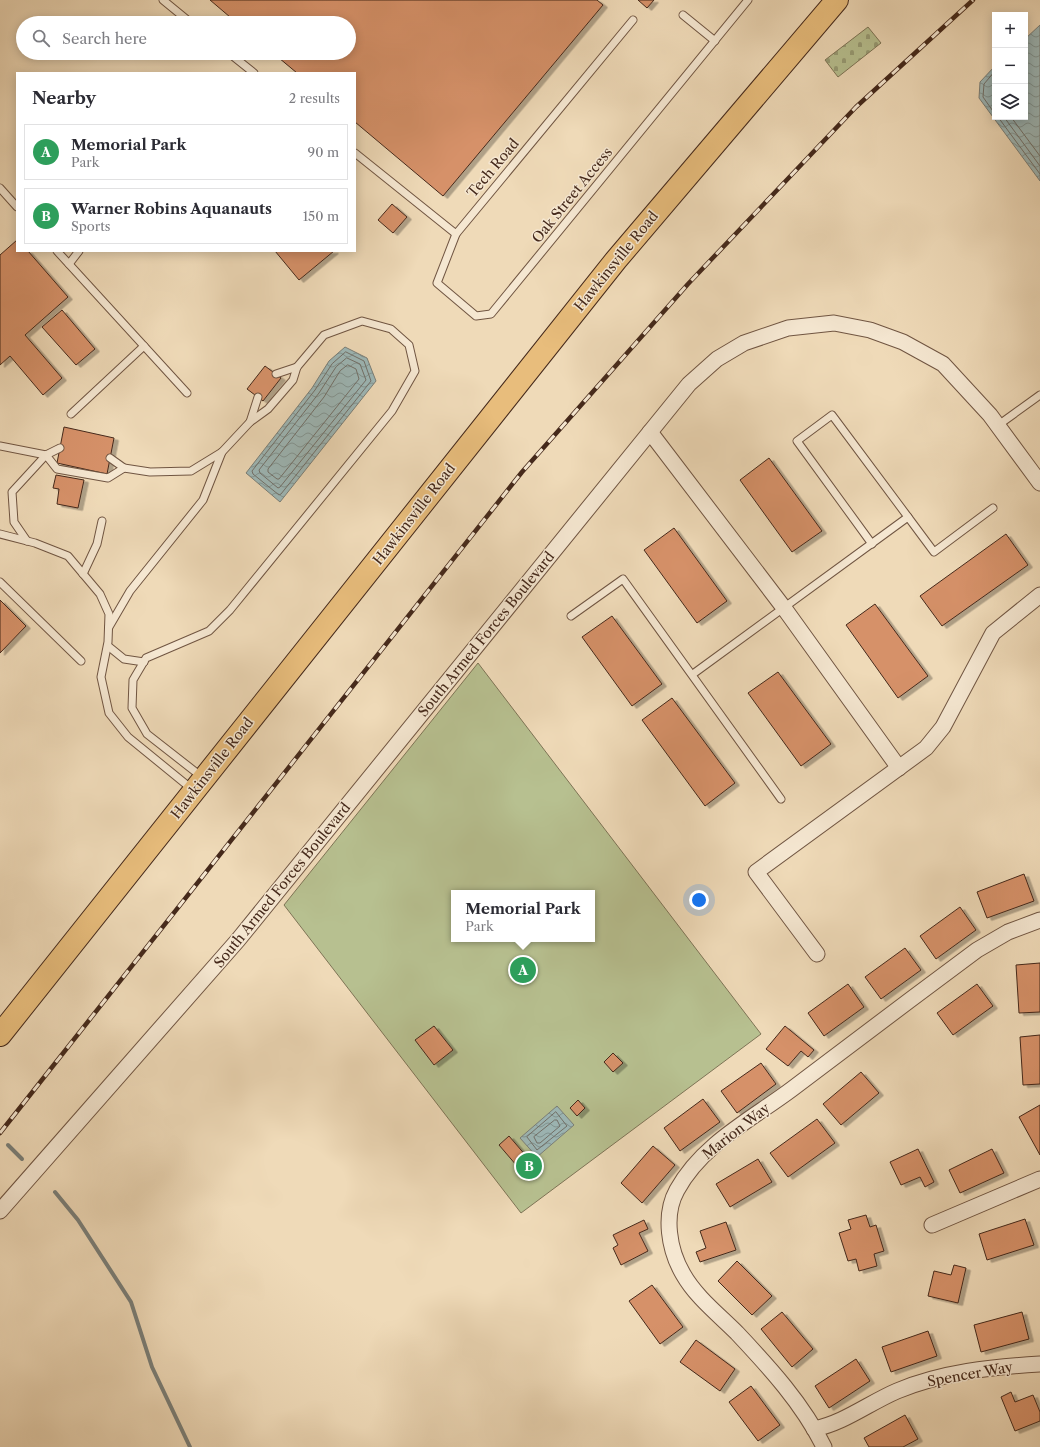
<!DOCTYPE html>
<html lang="en">
<head>
<meta charset="utf-8">
<style>
  :root { --surface:#fff; --page:#f2f2f3; --text:#2b2b33; --muted:#7c7c81; --line:#e1e1e2; --accent:#b45309 }
  body { margin:0; font-family:"Libre Caslon Text",serif; background:var(--page); color:var(--text) }
  .controls { position:absolute; right:12px; top:12px; display:grid; overflow:hidden; border-radius:0px; box-shadow:0 2px 10px #0003 }
  .controls button { width:36px; height:36px; display:grid; place-items:center; padding:0; border:0; border-bottom:1px solid var(--line); background:var(--surface); color:var(--text); font:20px sans-serif }
  .you { position:absolute; left:699px; top:900px; width:14px; height:14px; margin:-10px; border:3px solid #fff; border-radius:50%; background:#1a73e8; box-shadow:0 0 0 6px #1a73e833 }
  .badge { display:grid; place-items:center; width:26px; height:26px; border-radius:50%; background:var(--accent); color:#fff; font-size:13px; font-weight:700 }
  .pin { position:absolute; translate:-50% -50%; border:2px solid #fff; box-shadow:0 1px 4px #0006 }
  .popup { position:absolute; left:451px; top:890px; width:144px; height:52px; box-sizing:border-box; display:grid; place-content:center; border-radius:0px; background:var(--surface); filter:drop-shadow(0 1px 3px #0005); font-size:13px; white-space:nowrap; color:var(--muted) }
  .popup b { font-size:15px; color:var(--text) }
  .popup::after { content:''; position:absolute; left:50%; top:100%; margin-left:-8px; border:8px solid transparent; border-top-color:var(--surface) }
  .list { margin:0; padding:0; list-style:none }
  h2 { display:flex; justify-content:space-between; align-items:center; height:52px; margin:0; padding:0 16px; font-size:17px }
  h2 small { font-size:13px; font-weight:400; color:var(--muted) }
  .list li { display:grid; grid-template-columns:26px 1fr auto; gap:12px; align-items:center; box-sizing:border-box; height:56px; margin:0 8px 8px; padding:0 8px; border:1px solid var(--line); border-radius:0px }
  .list b { display:block; font-size:15px; white-space:nowrap }
  .list p { margin:0; font-size:13px; white-space:nowrap; color:var(--muted) }
  .list em { font-size:13px; font-style:normal; color:var(--muted) }
  .icon { flex:none; width:22px; height:22px; fill:none; stroke:currentColor; stroke-width:2; stroke-linecap:round; stroke-linejoin:round }
  .map { position:relative; flex:none; width:1040px; height:1447px; overflow:hidden }
  .search { position:absolute; background:var(--surface); box-shadow:0 2px 10px #0003; left:16px; top:16px; width:340px; height:44px; display:flex; align-items:center; gap:10px; box-sizing:border-box; padding:0 14px; border-radius:22px; color:var(--muted); font-size:15px }
  .panel { position:absolute; background:var(--surface); box-shadow:0 2px 10px #0003; left:16px; top:72px; width:340px; height:180px; border-radius:0px }
  .map>svg:first-child { display:block }
  .cemetery { fill:url(#cemetery-stones); stroke:#7e7456 }
  .park { fill:#b7c090; stroke:#7e7456; fill-rule:evenodd }
  .water { fill:url(#water-waves); stroke:#7a7f79 }
  .lines { fill:none; stroke-linecap:round; stroke-linejoin:round }
  .shore { stroke:#71706a; stroke-width:1 }
  .stream { stroke:#7a7f79; stroke-width:4 }
  .building { fill:#d69169; stroke:#45291b; filter:url(#shadow) }
  .service-casing { stroke:#705542; stroke-width:9 }
  .minor-casing { stroke:#705542; stroke-width:17 }
  .primary-casing { stroke:#45291b; stroke-width:24 }
  .service { stroke:#f5e7d1; stroke-width:7 }
  .minor { stroke:#f5e7d1; stroke-width:15 }
  .primary { stroke:#e8bd7c; stroke-width:22 }
  .rail-casing { stroke:#45291b; stroke-width:4.5 }
  .rail { stroke:#f5e7d1; stroke-width:3; stroke-dasharray:9; stroke-linecap:butt }
  .labels { text-anchor:middle; stroke-width:3; stroke-linejoin:round; paint-order:stroke }
  .street-label { font-size:14px; fill:#45291b; stroke:#f5e7d1 }
</style>
</head>
<body>
<div class="map">
<svg width="1040" height="1447" viewBox="0 0 1040 1447">
  <defs>
    <pattern id="cemetery-stones" width="16" height="16" patternUnits="userSpaceOnUse"><rect width="16" height="16" fill="#b7c090"/><path d="M2 7V4a2 2 0 0 1 4 0v3zM10 15v-3a2 2 0 0 1 4 0v3z" fill="#979c75"/></pattern>
    <pattern id="water-waves" width="16" height="10" patternUnits="userSpaceOnUse"><rect width="16" height="10" fill="#9db8b8"/><path d="M0 5q4-4 8 0t8 0" fill="none" stroke="#829695"/></pattern>
    <filter id="shadow"><feDropShadow dx="4.5" dy="2.5" stdDeviation="0" flood-color="#0004"/></filter>
  </defs>
  <rect width="100%" height="100%" fill="#efdab8"/>
  <filter id="stains"><feTurbulence type="fractalNoise" baseFrequency=".005" numOctaves="4"/><feColorMatrix values="0 0 0 0 .2 0 0 0 0 .09 0 0 0 0 .02 0 0 0 .5 -.17"/></filter>
  <radialGradient id="worn" r=".72"><stop offset=".6" stop-color="#630" stop-opacity="0"/><stop offset="1" stop-color="#630" stop-opacity=".3"/></radialGradient>
  <polygon class="cemetery" points="868,27 881,43 838,77 825,60"/>
  <path class="park" d="M 478,663 L 761,1034 L 521,1213 L 284,905 ZM 454,893 L 592,893 L 592,939 L 454,939 Z"/>
  <g class="water">
    <polygon points="1040,25 1040,181 979,98 980,82 995,66 995,117 1025,117 1025,39"/>
    <polygon points="345,347 367,358 376,381 280,502 246,473 312,388 329,361"/>
    <polygon points="557,1106 574,1125 537,1157 520,1138"/>
  </g>
  <g class="lines">
    <g class="shore">
      <polyline points="995,71 984,84 983,97 995,114"/>
      <polyline points="998,117 1040,174"/>
      <polyline points="1004,117 1040,166"/>
      <polyline points="1011,117 1040,156"/>
      <polygon points="346,352 364,361 371,381 281,494 279,495 253,474 252,471 315,390 332,364"/>
      <polygon points="347,358 360,364 366,380 280,487 278,488 260,473 259,470 319,393 336,367"/>
      <polygon points="348,365 356,369 359,379 279,479 277,479 268,472 268,469 324,397 340,371"/>
      <polygon points="556,1112 567,1126 537,1150 527,1137"/>
      <polygon points="555,1120 557,1120 560,1126 540,1143 537,1143 534,1137"/>
    </g>
    <g class="stream">
      <polyline points="8,1145 22,1159"/>
      <polyline points="55,1192 78,1220 131,1302 152,1367 190,1447"/>
    </g>
  </g>
  <g class="building">
    <polygon points="210,0 597,0 603,5 443,196 355,122 355,73 297,73 273,53 349,53 349,23 237,23"/>
    <polygon points="638,0 654,0 647,8"/>
    <polygon points="392,204 407,217 393,233 378,220"/>
    <polygon points="17,240 17,251 28,251 68,297 25,335 62,378 43,395 10,356 0,365 0,255"/>
    <polygon points="275,251 334,251 299,280"/>
    <polygon points="62,310 95,349 76,365 42,327"/>
    <polygon points="265,366 281,378 263,401 247,389"/>
    <polygon points="64,427 114,438 107,474 57,463"/>
    <polygon points="769,458 822,531 792,552 740,480"/>
    <polygon points="56,475 84,480 78,508 57,504 59,489 53,488"/>
    <polygon points="674,528 727,601 697,623 644,550"/>
    <polygon points="1006,534 1028,565 942,626 920,596"/>
    <polygon points="0,600 26,626 0,653"/>
    <polygon points="875,604 928,676 898,698 846,625"/>
    <polygon points="612,616 662,684 632,706 582,637"/>
    <polygon points="778,672 831,744 801,766 748,693"/>
    <polygon points="672,698 735,783 705,806 642,720"/>
    <polygon points="1024,874 1034,901 987,918 977,892"/>
    <polygon points="960,907 976,930 936,959 920,936"/>
    <polygon points="905,948 921,970 881,999 865,977"/>
    <polygon points="1040,963 1040,1012 1019,1013 1016,965"/>
    <polygon points="848,984 864,1007 824,1036 808,1013"/>
    <polygon points="977,984 993,1006 953,1035 937,1013"/>
    <polygon points="434,1026 453,1050 434,1065 415,1040"/>
    <polygon points="785,1026 814,1050 808,1057 801,1051 788,1066 766,1049"/>
    <polygon points="1040,1035 1040,1084 1023,1085 1020,1037"/>
    <polygon points="613,1053 623,1063 613,1072 604,1062"/>
    <polygon points="761,1063 776,1084 737,1113 721,1091"/>
    <polygon points="861,1072 879,1093 841,1125 823,1104"/>
    <polygon points="703,1099 720,1122 680,1151 664,1128"/>
    <polygon points="578,1100 585,1108 577,1116 570,1108"/>
    <polygon points="1040,1105 1040,1155 1019,1117"/>
    <polygon points="817,1119 835,1143 788,1177 770,1153"/>
    <polygon points="509,1136 527,1157 517,1166 499,1145"/>
    <polygon points="653,1146 675,1165 642,1203 621,1183"/>
    <polygon points="918,1149 934,1182 925,1187 920,1177 901,1185 890,1162"/>
    <polygon points="992,1149 1004,1173 960,1193 949,1170"/>
    <polygon points="758,1159 772,1182 730,1207 716,1184"/>
    <polygon points="866,1215 870,1227 876,1225 884,1251 874,1254 877,1266 859,1271 856,1259 848,1261 839,1233 851,1229 848,1220"/>
    <polygon points="1025,1219 1034,1245 987,1260 979,1234"/>
    <polygon points="644,1220 648,1229 639,1233 648,1251 621,1265 613,1248 618,1245 613,1235"/>
    <polygon points="726,1222 736,1250 700,1262 696,1252 706,1248 700,1231"/>
    <polygon points="737,1261 772,1296 752,1315 718,1281"/>
    <polygon points="954,1265 966,1268 958,1303 928,1296 934,1271 951,1275"/>
    <polygon points="652,1285 683,1327 660,1344 629,1301"/>
    <polygon points="782,1312 813,1349 792,1367 761,1329"/>
    <polygon points="1022,1312 1029,1339 981,1352 974,1325"/>
    <polygon points="928,1331 937,1356 891,1372 882,1347"/>
    <polygon points="696,1340 735,1369 720,1391 680,1362"/>
    <polygon points="856,1359 870,1381 829,1408 815,1386"/>
    <polygon points="751,1386 780,1425 758,1441 729,1402"/>
    <polygon points="1011,1392 1015,1402 1033,1395 1040,1412 1040,1421 1015,1431 1001,1397"/>
    <polygon points="905,1415 918,1439 903,1447 869,1447 864,1438"/>
  </g>
  <g class="lines">
    <g class="service-casing">
      <g id="service">
        <polyline points="163,0 191,23"/>
        <polyline points="683,15 715,41"/>
        <polyline points="229,53 254,73"/>
        <polyline points="355,153 456,234 633,20"/>
        <polyline points="0,188 17,207"/>
        <polyline points="456,234 437,283 476,316 491,314 748,0"/>
        <polyline points="57,251 187,393"/>
        <polyline points="69,264 79,251"/>
        <polyline points="276,374 297,367"/>
        <polyline points="71,414 144,346"/>
        <polyline points="250,422 258,397"/>
        <polyline points="997,426 1040,395"/>
        <polyline points="0,446 46,455 60,448"/>
        <polyline points="110,458 124,468 150,472 191,471 222,452 250,422 268,409 293,380 297,367 324,335 362,321 391,329 409,345 415,371 392,411 230,610 209,631 146,658 133,680 132,708 147,734 202,777"/>
        <polyline points="0,534 35,543 68,556 100,594 109,614 108,642 101,677 109,713 128,737 193,790"/>
        <polyline points="27,541 14,522 12,492 46,455 57,469 108,478 124,468"/>
        <polyline points="872,544 797,441 832,415 908,517"/>
        <polyline points="83,574 97,544 102,521"/>
        <polyline points="0,582 81,661"/>
        <polyline points="571,616 623,579 781,799"/>
        <polyline points="109,627 130,591 203,500 222,452"/>
        <polyline points="108,646 124,659 144,662"/>
        <polyline points="693,674 908,517 934,552 993,508"/>
      </g>
    </g>
    <g class="minor-casing">
      <g id="minor">
        <polyline points="650,432 784,608 899,768"/>
        <polyline points="817,954 756,872 926,748 943,727 993,633 1040,595"/>
        <polyline points="0,1211 238,940 689,384 717,359 744,343 788,328 834,323 870,330 903,342 943,364 990,415 1040,483"/>
        <polyline points="932,1225 1040,1179"/>
        <path d="M 814,1429 C 844,1423 869,1403 897,1391 C 942,1372 992,1367 1040,1364"/>
        <path d="M 824,1447 C 803,1404 769,1367 737,1333 C 718,1314 696,1297 683,1274 C 669,1250 663,1215 677,1190 C 702,1144 752,1119 792,1089 C 854,1042 915,996 977,950 L 1008,932 L 1040,920"/>
      </g>
    </g>
    <g class="primary-casing">
      <polyline id="primary" points="0,1035 616,260 837,0"/>
    </g>
    <use href="#service" class="service"/>
    <use href="#minor" class="minor"/>
    <use href="#primary" class="primary"/>
    <g class="rail-casing">
      <polyline id="rail" points="0,1133 522,472 688,284 856,107 973,0"/>
    </g>
    <use href="#rail" class="rail"/>
  </g>
  <g class="labels">
    <g class="street-label">
      <text transform="translate(493 168) rotate(-50)" y="5">Tech Road</text>
      <text transform="translate(572 195) rotate(-51)" y="5">Oak Street Access</text>
      <text transform="translate(616 261) rotate(-51)" y="5">Hawkinsville Road</text>
      <text transform="translate(414 514) rotate(-52)" y="5">Hawkinsville Road</text>
      <text transform="translate(486 634) rotate(-51)" y="5">South Armed Forces Boulevard</text>
      <text transform="translate(212 768) rotate(-52)" y="5">Hawkinsville Road</text>
      <text transform="translate(282 885) rotate(-51)" y="5">South Armed Forces Boulevard</text>
      <text transform="translate(736 1131) rotate(-38)" y="5">Marion Way</text>
      <text transform="translate(970 1374) rotate(-10)" y="5">Spencer Way</text>
    </g>
  </g>
  <rect width="100%" height="100%" filter="url(#stains)"/>
  <rect width="100%" height="100%" fill="url(#worn)"/>
</svg>
<div class="controls">
<button>+</button>
<button>−</button>
<button><svg class="icon" aria-label="layers" viewBox="0 0 24 24"><path d="M12 4l9 5-9 5-9-5zM3 14l9 5 9-5"/></svg></button>
</div>
<div class="you"></div>
<div class="pin badge" style="left:523px;top:970px;background:#2e9e5b">A</div>
<div class="popup"><b>Memorial Park</b>Park</div>
<div class="pin badge" style="left:529px;top:1166px;background:#2e9e5b">B</div>
<div class="search"><svg class="icon" aria-label="search" viewBox="0 0 24 24"><circle cx="10" cy="10" r="6"/><path d="M15 15l6 6"/></svg>Search here</div>
<section class="panel">
<h2>Nearby<small>2 results</small></h2>
<ul class="list">
<li><span class="badge" style="background:#2e9e5b">A</span><div><b>Memorial Park</b><p>Park</p></div><em>90 m</em></li>
<li><span class="badge" style="background:#2e9e5b">B</span><div><b>Warner Robins Aquanauts</b><p>Sports</p></div><em>150 m</em></li>
</ul>
</section>
</div>
</body>
</html>
